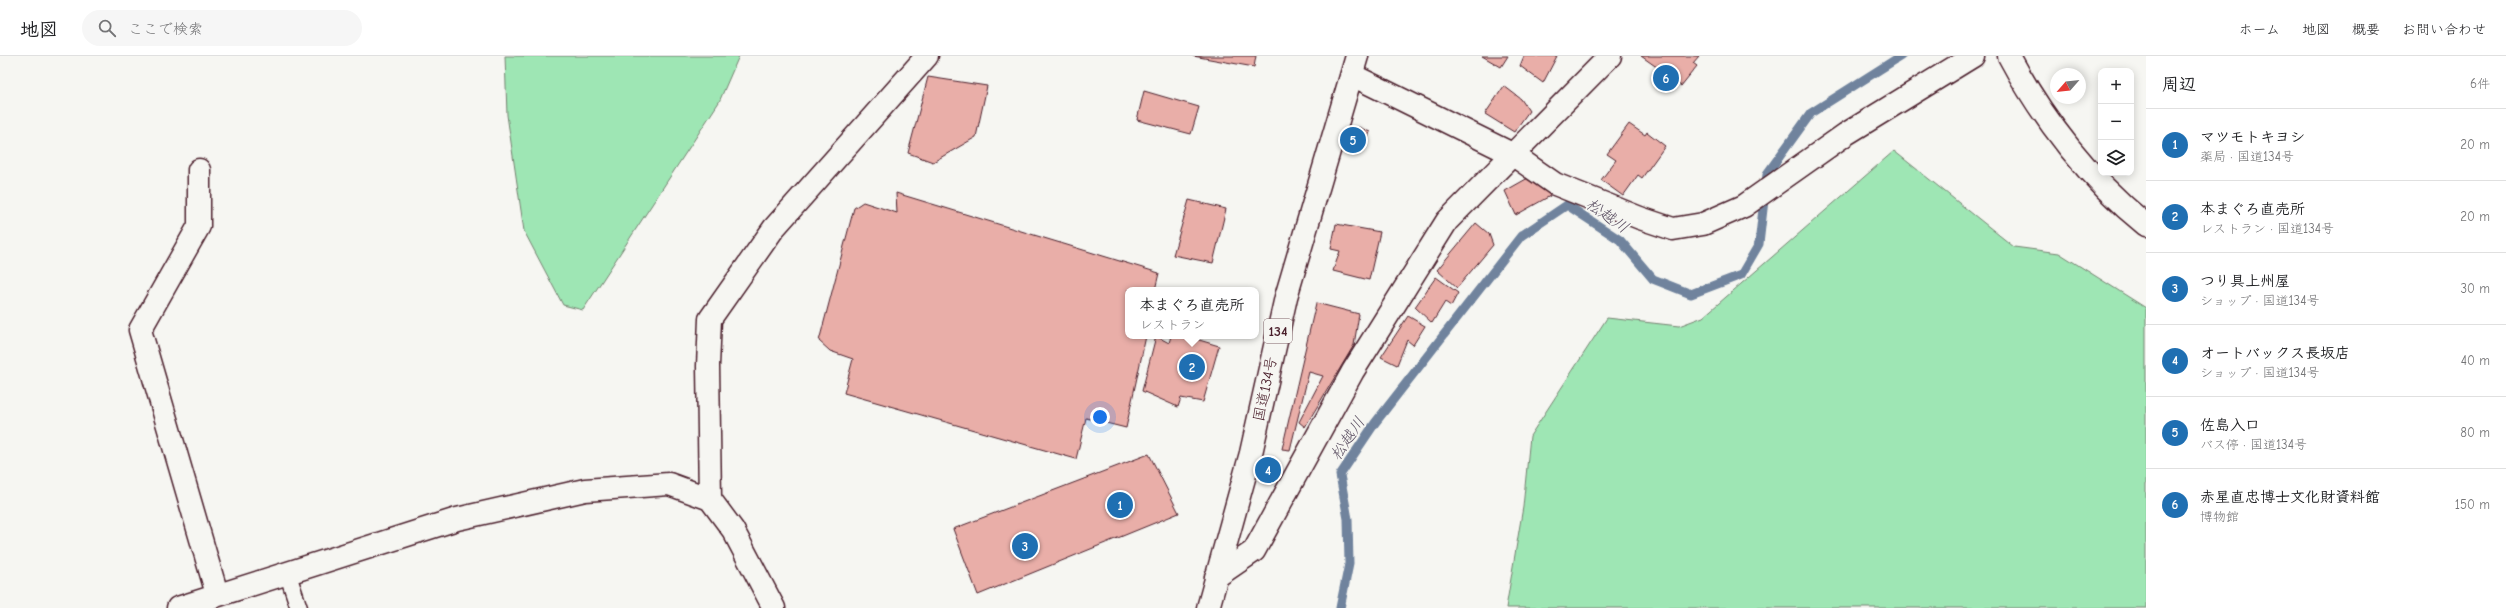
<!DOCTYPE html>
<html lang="ja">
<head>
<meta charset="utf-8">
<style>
  :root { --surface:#fff; --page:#f6f6f6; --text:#202124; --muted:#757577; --line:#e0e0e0; --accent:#1f6fb2 }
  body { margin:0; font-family:"Comic Neue","Klee One",sans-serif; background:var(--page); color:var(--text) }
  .controls { position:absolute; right:12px; top:12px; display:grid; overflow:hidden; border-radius:8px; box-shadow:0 2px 10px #0003 }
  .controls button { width:36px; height:36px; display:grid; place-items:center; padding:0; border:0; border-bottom:1px solid var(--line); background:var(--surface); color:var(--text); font:20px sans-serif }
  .compass { position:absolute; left:2050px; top:12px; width:36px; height:36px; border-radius:50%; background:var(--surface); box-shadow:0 2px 10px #0003; rotate:242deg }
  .you { position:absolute; left:1100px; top:361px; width:14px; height:14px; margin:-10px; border:3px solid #fff; border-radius:50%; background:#1a73e8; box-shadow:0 0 0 6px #1a73e833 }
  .badge { display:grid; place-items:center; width:26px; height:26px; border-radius:50%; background:var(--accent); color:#fff; font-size:13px; font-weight:700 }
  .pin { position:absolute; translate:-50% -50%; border:2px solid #fff; box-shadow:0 1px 4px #0006 }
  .popup { position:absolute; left:1125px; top:231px; width:134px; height:52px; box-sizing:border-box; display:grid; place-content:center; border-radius:8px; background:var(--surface); filter:drop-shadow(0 1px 3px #0005); font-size:13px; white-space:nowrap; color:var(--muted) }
  .popup b { font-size:15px; color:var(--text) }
  .popup::after { content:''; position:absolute; left:50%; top:100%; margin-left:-8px; border:8px solid transparent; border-top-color:var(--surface) }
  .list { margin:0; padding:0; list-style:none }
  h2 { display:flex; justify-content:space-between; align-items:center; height:52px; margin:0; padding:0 16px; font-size:17px }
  h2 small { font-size:13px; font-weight:400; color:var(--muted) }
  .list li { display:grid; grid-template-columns:26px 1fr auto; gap:12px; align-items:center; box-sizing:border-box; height:72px; padding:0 16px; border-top:1px solid var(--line) }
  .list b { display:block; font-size:15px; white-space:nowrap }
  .list p { margin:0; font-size:13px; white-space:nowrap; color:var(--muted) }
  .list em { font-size:13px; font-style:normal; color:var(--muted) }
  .icon { flex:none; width:22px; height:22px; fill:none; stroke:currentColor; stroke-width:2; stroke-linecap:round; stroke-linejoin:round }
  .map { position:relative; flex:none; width:2146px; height:552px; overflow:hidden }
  header { display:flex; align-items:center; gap:24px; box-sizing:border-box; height:56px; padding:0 20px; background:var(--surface); border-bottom:1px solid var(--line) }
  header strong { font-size:19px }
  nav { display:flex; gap:22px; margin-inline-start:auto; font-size:14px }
  .search { width:280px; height:36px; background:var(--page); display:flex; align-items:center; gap:10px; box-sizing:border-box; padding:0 14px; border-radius:22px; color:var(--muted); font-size:15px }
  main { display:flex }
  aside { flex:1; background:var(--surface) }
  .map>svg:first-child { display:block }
  .green { fill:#9ee6b4; stroke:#748270 }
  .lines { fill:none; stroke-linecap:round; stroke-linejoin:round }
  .stream { stroke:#70839d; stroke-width:9 }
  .building { fill:#e9aea8; stroke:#4a1f2b }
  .service-casing { stroke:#4a1f2b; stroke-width:19 }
  .minor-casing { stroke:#4a1f2b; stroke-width:25 }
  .tertiary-casing { stroke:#4a1f2b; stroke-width:25 }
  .secondary-casing { stroke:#4a1f2b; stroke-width:25 }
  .trunk-casing { stroke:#4a1f2b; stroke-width:25 }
  .service { stroke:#f6f6f2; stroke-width:16 }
  .minor { stroke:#f6f6f2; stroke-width:22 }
  .tertiary { stroke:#f6f6f2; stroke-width:22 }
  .secondary { stroke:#f6f6f2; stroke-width:22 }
  .trunk { stroke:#f6f6f2; stroke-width:22 }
  .labels { text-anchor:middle; stroke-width:3.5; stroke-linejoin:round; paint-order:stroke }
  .shield { fill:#f6f6f2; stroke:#7e6067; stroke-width:1 }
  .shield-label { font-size:14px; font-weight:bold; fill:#4a1f2b }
  .street-label { font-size:15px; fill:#4a1f2b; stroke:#f6f6f2 }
  .water-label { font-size:16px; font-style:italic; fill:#5d5164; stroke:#f6f6f2 }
</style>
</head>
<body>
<header>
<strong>地図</strong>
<div class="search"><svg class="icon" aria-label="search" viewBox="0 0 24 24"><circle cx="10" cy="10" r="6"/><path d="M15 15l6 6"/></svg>ここで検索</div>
<nav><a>ホーム</a><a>地図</a><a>概要</a><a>お問い合わせ</a></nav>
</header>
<main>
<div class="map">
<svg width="2146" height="552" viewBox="0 0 2146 552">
  <rect width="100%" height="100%" fill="#f6f6f2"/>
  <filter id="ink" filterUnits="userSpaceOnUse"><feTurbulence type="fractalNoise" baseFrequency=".025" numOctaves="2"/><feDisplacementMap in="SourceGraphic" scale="8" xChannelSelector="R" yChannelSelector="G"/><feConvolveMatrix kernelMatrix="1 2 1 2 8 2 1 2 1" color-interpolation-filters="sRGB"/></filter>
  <g filter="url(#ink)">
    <g class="green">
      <polygon points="505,0 739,0 719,46 583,254 563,249 524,175 507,59"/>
      <polygon points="1894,95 2014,191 2059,197 2146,252 2146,552 1506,552 1523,451 1530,380 1607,262 1679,270 1703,261"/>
    </g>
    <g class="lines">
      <polyline class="stream" points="1340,552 1349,508 1348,463 1340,419 1375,367 1521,180 1567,149 1620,184 1653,223 1691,238 1741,219 1759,188 1767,118 1811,57 1901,0"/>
    </g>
    <g class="building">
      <polygon points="1193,0 1256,0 1254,11"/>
      <polygon points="1482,0 1508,0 1501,11"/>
      <polygon points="1524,0 1557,0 1543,27 1520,10"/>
      <polygon points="1641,0 1699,0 1693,7 1697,10 1681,30 1676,26 1670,33 1652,19 1658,12"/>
      <polygon points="928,21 987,30 976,81 933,106 908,97"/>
      <polygon points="1504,30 1521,43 1529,55 1514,76 1485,58"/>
      <polygon points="1144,35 1199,51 1191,78 1137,64"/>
      <polygon points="1629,68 1645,79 1647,76 1665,90 1642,122 1638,119 1623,140 1601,124 1616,104 1607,98"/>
      <polygon points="1358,71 1370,76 1363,94 1351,89"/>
      <polygon points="1528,122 1541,124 1550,140 1516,159 1505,135"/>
      <polygon points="896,137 1159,217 1155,234 1128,234 1128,280 1146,280 1126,372 1086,362 1076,403 844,337 853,303 830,295 819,285 854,152 863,146 897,157"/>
      <polygon points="1189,144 1226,153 1213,207 1173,199"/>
      <polygon points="1476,167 1489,178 1493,189 1457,232 1437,214"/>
      <polygon points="1336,168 1380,176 1369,224 1333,215 1340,195 1331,193"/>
      <polygon points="1436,221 1458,237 1451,250 1445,246 1432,267 1415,251"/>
      <polygon points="1316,247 1359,258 1354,289 1305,371 1299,366 1323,320 1309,316 1290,394 1282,393"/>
      <polygon points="1408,260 1425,270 1413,289 1407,284 1397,309 1381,301"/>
      <polygon points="1156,280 1169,287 1171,280 1186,280 1219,290 1203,346 1181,342 1178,351 1142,335"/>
      <polygon points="1149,398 1179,457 978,539 953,473"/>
    </g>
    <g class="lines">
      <g class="service-casing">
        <polyline id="service" points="287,516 299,552"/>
      </g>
      <g class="minor-casing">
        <g id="minor">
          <polyline points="1352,19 1512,98 1555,128 1640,162 1673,173 1703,168 1744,150 1846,78 1973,0"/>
          <polyline points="199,114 199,170 140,274 217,538"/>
          <polyline points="710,443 708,310 710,263 774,172 927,0"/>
          <polyline points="1216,521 1254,495 1353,315 1447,165 1610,0"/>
        </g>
      </g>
      <g class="tertiary-casing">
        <polyline id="tertiary" points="178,552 457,463 585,434 669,428 710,443 733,474 774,552"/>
      </g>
      <g class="secondary-casing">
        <path id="secondary" d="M 2009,0 C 2043,64 2090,124 2146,169"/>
      </g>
      <g class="trunk-casing">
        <polyline id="trunk" points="1208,552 1251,397 1286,241 1357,0"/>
      </g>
      <use href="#service" class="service"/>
      <use href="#minor" class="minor"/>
      <use href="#tertiary" class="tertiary"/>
      <use href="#secondary" class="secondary"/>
      <use href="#trunk" class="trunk"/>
    </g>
  </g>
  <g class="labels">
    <rect class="shield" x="1264" y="263" width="28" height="24" rx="3"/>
    <g class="shield-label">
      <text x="1278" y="280">134</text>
    </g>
    <g class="street-label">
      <text transform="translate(1265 333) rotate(-78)" y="5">国道134号</text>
    </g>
    <g class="water-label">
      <text transform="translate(1608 159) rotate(35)" y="6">松越川</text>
      <text transform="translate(1347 382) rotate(-56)" y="6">松越川</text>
    </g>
  </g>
</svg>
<div class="controls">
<button>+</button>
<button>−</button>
<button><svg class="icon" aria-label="layers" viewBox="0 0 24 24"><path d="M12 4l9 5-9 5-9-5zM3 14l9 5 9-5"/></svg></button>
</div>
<svg class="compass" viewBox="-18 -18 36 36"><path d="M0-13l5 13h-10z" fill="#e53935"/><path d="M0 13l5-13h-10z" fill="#757577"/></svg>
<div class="you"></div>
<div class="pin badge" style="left:1120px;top:449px">1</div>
<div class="pin badge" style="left:1192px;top:311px">2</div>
<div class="popup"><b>本まぐろ直売所</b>レストラン</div>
<div class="pin badge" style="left:1025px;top:490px">3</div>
<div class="pin badge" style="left:1268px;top:414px">4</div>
<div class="pin badge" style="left:1353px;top:84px">5</div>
<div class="pin badge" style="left:1666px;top:22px">6</div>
</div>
<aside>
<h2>周辺<small>6件</small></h2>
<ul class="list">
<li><span class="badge">1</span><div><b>マツモトキヨシ</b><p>薬局 · 国道134号</p></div><em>20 m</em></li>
<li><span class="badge">2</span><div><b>本まぐろ直売所</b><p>レストラン · 国道134号</p></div><em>20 m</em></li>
<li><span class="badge">3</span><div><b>つり具上州屋</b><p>ショップ · 国道134号</p></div><em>30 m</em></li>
<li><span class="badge">4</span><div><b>オートバックス長坂店</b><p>ショップ · 国道134号</p></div><em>40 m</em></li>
<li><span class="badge">5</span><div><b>佐島入口</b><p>バス停 · 国道134号</p></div><em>80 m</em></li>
<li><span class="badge">6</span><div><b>赤星直忠博士文化財資料館</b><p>博物館</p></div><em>150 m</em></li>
</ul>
</aside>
</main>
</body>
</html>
